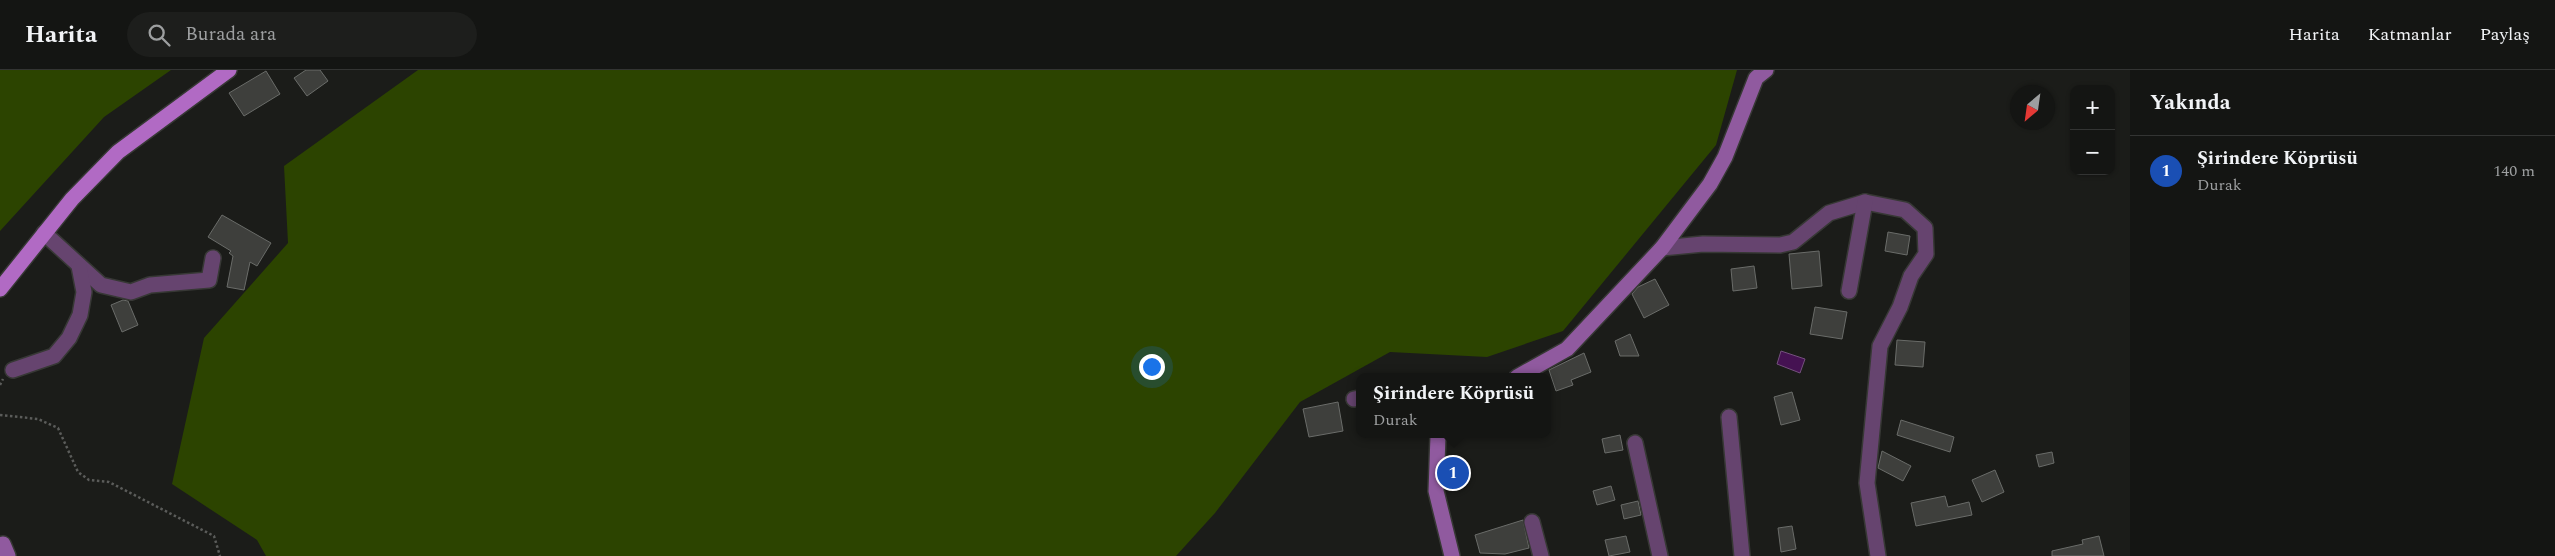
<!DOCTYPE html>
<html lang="tr">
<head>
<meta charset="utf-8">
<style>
  :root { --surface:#141513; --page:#1d1e1c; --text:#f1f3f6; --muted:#9d9fa0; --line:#333433; --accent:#7c3aed }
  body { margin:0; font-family:Spectral,serif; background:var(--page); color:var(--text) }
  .controls { position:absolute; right:15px; top:15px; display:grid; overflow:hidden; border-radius:10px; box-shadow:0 1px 4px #0004 }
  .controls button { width:45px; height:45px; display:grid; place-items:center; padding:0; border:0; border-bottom:1px solid var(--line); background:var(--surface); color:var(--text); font:25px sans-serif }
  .compass { position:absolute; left:2010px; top:15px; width:45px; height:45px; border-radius:50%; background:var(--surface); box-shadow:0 1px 4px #0004; rotate:209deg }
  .you { position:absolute; left:1151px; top:296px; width:18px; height:18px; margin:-12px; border:4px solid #fff; border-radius:50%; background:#1a73e8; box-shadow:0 0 0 8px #1a73e833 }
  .badge { display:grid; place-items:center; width:32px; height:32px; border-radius:50%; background:var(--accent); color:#fff; font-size:16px; font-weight:700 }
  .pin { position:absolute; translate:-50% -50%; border:2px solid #fff; box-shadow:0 1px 5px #0006 }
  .popup { position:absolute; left:1356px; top:303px; width:195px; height:65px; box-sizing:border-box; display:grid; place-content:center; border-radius:10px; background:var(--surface); filter:drop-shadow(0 1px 4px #0005); font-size:16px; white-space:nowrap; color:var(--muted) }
  .popup b { font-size:19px; color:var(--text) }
  .popup::after { content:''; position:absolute; left:50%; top:100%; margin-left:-10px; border:10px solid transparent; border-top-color:var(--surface) }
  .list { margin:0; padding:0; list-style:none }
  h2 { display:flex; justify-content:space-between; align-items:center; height:65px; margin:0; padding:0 20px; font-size:21px }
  h2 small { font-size:16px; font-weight:400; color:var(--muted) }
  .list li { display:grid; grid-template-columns:32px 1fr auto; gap:15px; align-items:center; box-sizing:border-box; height:70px; padding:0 20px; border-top:1px solid var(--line) }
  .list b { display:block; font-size:19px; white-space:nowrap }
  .list p { margin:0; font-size:16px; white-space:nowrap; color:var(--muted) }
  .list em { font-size:16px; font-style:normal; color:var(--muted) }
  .icon { flex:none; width:28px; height:28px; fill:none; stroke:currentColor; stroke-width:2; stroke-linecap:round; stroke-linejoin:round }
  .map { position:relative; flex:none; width:2130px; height:486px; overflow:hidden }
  header { display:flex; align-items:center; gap:30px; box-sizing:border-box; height:70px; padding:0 25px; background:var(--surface); border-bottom:1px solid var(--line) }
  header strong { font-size:24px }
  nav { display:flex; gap:28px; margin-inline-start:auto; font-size:18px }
  .search { width:350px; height:45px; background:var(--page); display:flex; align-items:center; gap:12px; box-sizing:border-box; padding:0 18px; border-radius:28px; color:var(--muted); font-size:19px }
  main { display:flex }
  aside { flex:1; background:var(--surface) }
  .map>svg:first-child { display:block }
  .green { fill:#2c4400 }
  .water { fill:#451252; stroke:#74517d }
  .building { fill:#3e3f3c; stroke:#6a6c69 }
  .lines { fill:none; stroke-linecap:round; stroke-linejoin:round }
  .street-casing { stroke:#373835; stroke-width:18 }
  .secondary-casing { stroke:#373835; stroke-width:18 }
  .primary-casing { stroke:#373835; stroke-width:18 }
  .path { stroke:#5b5c5a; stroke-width:2.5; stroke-dasharray:2.5 2.5; stroke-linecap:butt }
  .street { stroke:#66446f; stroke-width:15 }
  .secondary { stroke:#905a9f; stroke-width:15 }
  .primary { stroke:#b16ac4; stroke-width:15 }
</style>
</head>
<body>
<header>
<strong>Harita</strong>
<div class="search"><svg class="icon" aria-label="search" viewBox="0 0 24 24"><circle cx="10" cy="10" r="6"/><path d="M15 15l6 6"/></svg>Burada ara</div>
<nav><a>Harita</a><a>Katmanlar</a><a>Paylaş</a></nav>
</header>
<main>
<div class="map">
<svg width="2130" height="486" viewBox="0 0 2130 486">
  <rect width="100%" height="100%" fill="#1b1c19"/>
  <g class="green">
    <polygon points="0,0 171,0 104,47 0,161"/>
    <polygon points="418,0 1737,0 1716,75 1563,261 1487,287 1390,282 1300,332 1215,443 1176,486 266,486 257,470 172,414 204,268 288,173 284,96"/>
  </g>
  <polygon class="water" points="1781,281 1805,289 1800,303 1777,294"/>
  <g class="building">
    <polygon points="306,0 320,0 328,11 307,26 294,8"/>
    <polygon points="266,1 280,24 244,46 229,23"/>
    <polygon points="222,145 271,173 257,196 250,192 244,220 227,217 233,186 229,183 231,181 208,167"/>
    <polygon points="1888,162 1910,166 1907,185 1885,181"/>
    <polygon points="1819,181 1822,216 1792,219 1789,184"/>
    <polygon points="1754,196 1757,218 1733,221 1731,199"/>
    <polygon points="1655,209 1669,235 1644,248 1632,224 1638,217"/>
    <polygon points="123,230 128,231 138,255 122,262 111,235"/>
    <polygon points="1815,237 1847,242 1842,269 1810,264"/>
    <polygon points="1630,264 1639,286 1620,286 1615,271"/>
    <polygon points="1897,270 1925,272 1923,297 1895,295"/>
    <polygon points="1584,283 1591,302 1571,310 1573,315 1556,321 1549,300"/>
    <polygon points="1792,322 1800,350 1781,355 1774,327"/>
    <polygon points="1338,332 1343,361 1309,367 1303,339"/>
    <polygon points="1901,350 1954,367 1950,382 1897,365"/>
    <polygon points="1620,365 1623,380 1605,383 1602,369"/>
    <polygon points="1882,381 1911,396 1903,411 1878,398"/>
    <polygon points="2052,382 2054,393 2039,397 2036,385"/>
    <polygon points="1995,400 2004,422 1982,432 1972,410"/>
    <polygon points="1611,416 1615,430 1597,435 1593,421"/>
    <polygon points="1945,426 1948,437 1969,432 1972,445 1916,456 1911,433"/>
    <polygon points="1638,431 1641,445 1624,449 1621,435"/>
    <polygon points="1523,450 1529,478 1505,484 1480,483 1475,465"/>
    <polygon points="1792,456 1796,479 1781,482 1778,458"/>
    <polygon points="1626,466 1630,482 1609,486 1605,470"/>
    <polygon points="2099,466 2104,486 2052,486 2052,481 2083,474 2082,470"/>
  </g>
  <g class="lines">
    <g class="street-casing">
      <g id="street">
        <polyline points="44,163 101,215 131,222 150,215 209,210 213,188"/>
        <polyline points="1662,178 1703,174 1780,175 1793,172 1829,143 1865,132 1905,140 1925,158 1926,184 1911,206 1900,237 1880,276 1867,413 1878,486"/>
        <polyline points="1849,221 1865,132"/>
        <polyline points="13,300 54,286 69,268 80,245 84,222 79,196"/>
        <polyline points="1354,329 1359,328"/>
        <polyline points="1729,347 1742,486"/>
        <polyline points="1635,373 1660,486"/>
        <polyline points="1532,452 1541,486"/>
      </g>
    </g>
    <g class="secondary-casing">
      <g id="secondary">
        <polyline points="1517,307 1567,279 1662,178 1710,114 1725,87 1756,8 1766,0"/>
        <polyline points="1440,364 1438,366 1436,421 1452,486"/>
        <polyline points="3,474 8,486"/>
      </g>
    </g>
    <g class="primary-casing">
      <polyline id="primary" points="0,219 72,129 118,82 229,0"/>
    </g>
    <g class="path">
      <polyline points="0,315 3,309"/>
      <polyline points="0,345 38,349 58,358 78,402 89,410 109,412 214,466 220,486"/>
    </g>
    <use href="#street" class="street"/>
    <use href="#secondary" class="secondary"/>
    <use href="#primary" class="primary"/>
  </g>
</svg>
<div class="controls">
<button>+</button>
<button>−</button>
</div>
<svg class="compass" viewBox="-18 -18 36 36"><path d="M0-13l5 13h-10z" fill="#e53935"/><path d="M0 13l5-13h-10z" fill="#9d9fa0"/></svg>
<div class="you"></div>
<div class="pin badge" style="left:1453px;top:403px;background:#1a4fb4">1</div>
<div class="popup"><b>Şirindere Köprüsü</b>Durak</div>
</div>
<aside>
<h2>Yakında<small></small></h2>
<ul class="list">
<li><span class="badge" style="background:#1a4fb4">1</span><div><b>Şirindere Köprüsü</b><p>Durak</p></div><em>140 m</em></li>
</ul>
</aside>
</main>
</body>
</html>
